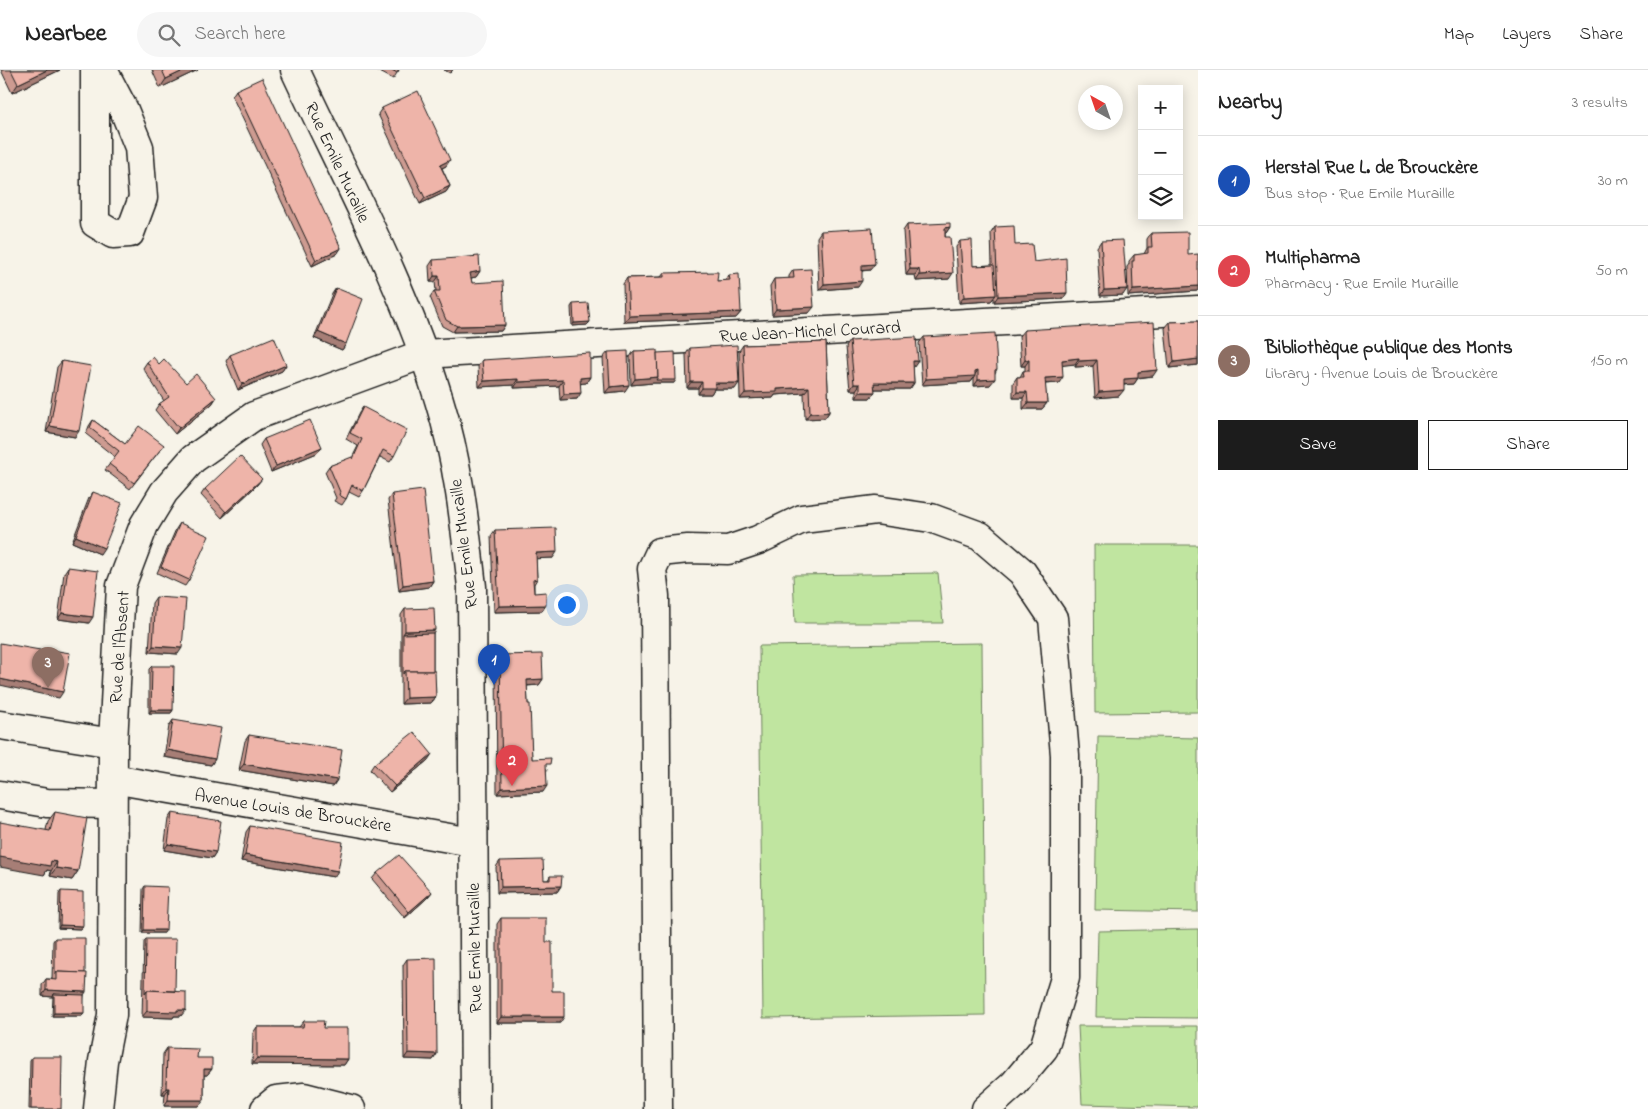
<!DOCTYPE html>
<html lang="en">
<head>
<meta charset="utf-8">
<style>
  :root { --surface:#fff; --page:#f6f6f6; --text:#222; --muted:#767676; --line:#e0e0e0; --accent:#1c1c1c }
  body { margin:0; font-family:"Indie Flower",sans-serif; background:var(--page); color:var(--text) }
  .controls { position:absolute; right:15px; top:15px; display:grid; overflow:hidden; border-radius:0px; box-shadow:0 2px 12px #0003 }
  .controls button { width:45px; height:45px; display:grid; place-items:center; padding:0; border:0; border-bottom:1px solid var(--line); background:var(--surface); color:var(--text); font:25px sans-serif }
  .compass { position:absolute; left:1078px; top:15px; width:45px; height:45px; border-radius:50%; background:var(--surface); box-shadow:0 2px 12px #0003; rotate:320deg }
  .you { position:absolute; left:566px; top:534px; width:18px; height:18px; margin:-12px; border:4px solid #fff; border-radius:50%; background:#1a73e8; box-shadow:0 0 0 8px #1a73e833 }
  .badge { display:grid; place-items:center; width:32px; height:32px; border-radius:50%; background:var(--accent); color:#fff; font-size:16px; font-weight:700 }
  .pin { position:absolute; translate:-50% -41px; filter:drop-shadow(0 1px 2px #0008) }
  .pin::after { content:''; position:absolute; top:26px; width:18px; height:15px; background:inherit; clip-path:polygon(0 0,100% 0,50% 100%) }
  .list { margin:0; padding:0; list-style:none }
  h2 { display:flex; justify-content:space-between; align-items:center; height:65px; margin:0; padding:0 20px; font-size:21px }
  h2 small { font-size:16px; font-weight:400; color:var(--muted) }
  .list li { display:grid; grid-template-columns:32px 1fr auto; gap:15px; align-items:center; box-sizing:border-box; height:90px; padding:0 20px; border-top:1px solid var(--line) }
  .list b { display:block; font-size:19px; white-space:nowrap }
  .list p { margin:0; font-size:16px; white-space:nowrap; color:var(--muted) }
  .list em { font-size:16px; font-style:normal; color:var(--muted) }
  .actions { display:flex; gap:10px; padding:15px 20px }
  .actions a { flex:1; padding:11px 0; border:1px solid var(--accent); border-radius:0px; text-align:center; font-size:18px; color:var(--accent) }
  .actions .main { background:var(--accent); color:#fff }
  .icon { flex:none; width:28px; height:28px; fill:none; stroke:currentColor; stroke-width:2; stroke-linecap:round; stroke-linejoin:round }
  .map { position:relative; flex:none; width:1198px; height:1039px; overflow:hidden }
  header { display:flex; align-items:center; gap:30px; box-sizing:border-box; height:70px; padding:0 25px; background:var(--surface); border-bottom:1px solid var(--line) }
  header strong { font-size:24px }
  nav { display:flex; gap:28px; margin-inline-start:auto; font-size:18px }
  .search { width:350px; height:45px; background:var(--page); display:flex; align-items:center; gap:12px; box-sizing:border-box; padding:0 18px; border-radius:28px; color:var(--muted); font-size:19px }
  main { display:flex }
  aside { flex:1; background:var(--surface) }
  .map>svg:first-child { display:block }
  .green { fill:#c0e5a0; stroke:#6e805e }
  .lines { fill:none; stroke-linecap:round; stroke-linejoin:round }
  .minor-casing { stroke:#1c1c1c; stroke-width:31 }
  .minor { stroke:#f7f3e8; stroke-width:28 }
  .wall { fill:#cd9b91; stroke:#1c1c1c }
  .shaded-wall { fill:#a77e76; stroke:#1c1c1c }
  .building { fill:#eeb4a9; stroke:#1c1c1c }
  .labels { text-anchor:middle; stroke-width:5; stroke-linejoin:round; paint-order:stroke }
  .street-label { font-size:18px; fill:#1c1c1c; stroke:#f7f3e8 }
</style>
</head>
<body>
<header>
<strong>Nearbee</strong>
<div class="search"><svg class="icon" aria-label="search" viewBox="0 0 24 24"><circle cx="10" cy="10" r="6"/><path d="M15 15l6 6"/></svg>Search here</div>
<nav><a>Map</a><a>Layers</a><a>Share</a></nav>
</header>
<main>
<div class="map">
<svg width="1198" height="1039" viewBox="0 0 1198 1039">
  <rect width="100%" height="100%" fill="#f7f3e8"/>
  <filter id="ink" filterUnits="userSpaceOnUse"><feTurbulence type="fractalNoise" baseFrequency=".02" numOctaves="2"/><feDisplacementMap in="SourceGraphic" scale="10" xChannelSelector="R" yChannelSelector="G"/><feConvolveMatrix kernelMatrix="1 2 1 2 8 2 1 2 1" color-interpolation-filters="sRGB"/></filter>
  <g filter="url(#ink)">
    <g class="green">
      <polygon points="1094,475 1198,475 1198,642 1095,643"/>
      <polygon points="938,503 943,553 795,553 793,505"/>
      <polygon points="982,573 985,945 763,948 759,576"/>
      <polygon points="1098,666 1198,668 1198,842 1095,840"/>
      <polygon points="1198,859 1198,948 1096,947 1098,861"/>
      <polygon points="1078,956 1198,956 1198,1037 1082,1034"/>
    </g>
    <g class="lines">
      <g class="minor-casing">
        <g id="minor">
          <polyline points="95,0 95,153 113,164 130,163 143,128 139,77 124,40 103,0"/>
          <path d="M 295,0 C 345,107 405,217 439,330 C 458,390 465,454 472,517 L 475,1039"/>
          <polyline points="0,655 113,673"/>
          <polyline points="113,709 472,772"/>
          <polyline points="0,725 47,733 112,734"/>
          <polyline points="98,1039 103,991 112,945 113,673 121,516 144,455 164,422 193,389 254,346 423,284 1198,240"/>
          <polyline points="265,1039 276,1030 304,1027 351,1039"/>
          <polyline points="658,1039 655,526 652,499 660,482 688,479 728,480 758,470 802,449 876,440 931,448 980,466 1022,502 1053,548 1065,685 1065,908 1044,978 1014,1014 986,1039"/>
        </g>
      </g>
      <use href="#minor" class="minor"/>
    </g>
    <g class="wall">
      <polygon points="1,0 60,0 12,23"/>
      <polygon points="152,0 198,0 160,18"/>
      <polygon points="376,0 399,0 393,9"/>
      <polygon points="444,0 453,0 450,3"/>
      <polygon points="236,20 341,178 337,184 312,196 232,26"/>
      <polygon points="382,38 446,96 442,98 450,116 446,122 420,134 378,44"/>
      <polygon points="907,155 950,157 946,163 945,163 949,209 916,211 915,205 906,205 903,161"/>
      <polygon points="995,157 1034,192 1063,229 994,232 994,228 991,231 959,233 956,177 960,171 973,196 992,195 991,163"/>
      <polygon points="821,161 870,200 862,201 858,217 819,220 817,167"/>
      <polygon points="1151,163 1188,185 1197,221 1128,226 1127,197 1129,194 1129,191 1134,185 1144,184 1147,178 1147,169"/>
      <polygon points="1101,171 1123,225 1100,226 1097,177"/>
      <polygon points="433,190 480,201 476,207 471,208 472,213 505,255 501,261 453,262 442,256 430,227 434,221 436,221 435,212 430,212 429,196"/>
      <polygon points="793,200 809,243 772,245 770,216 774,209 789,209 789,206"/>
      <polygon points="664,203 717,211 725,211 729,205 741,242 736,248 624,252 623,214 627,208 661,207"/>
      <polygon points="336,218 346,274 342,280 314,268 332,224"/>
      <polygon points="573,234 587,255 572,256 571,237"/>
      <polygon points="1198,251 1198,295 1169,298 1165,258 1170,252"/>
      <polygon points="1024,260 1153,306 1138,308 1134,314 1124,315 1119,326 1095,328 1093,296 1075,297 1075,294 1062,295 1059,313 1045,314 1047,333 1042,339 1023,339 1023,328 1013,328 1013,313 1017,307 1020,307 1023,301 1025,301 1025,296 1021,296 1019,266"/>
      <polygon points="924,267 997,299 995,303 990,315 974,316 974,308 971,312 922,315 919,273"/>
      <polygon points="850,271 918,291 913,297 914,313 910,319 875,319 870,328 856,328 856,320 850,320 846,277"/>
      <polygon points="826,272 829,342 825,348 805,349 804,323 775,325 773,328 740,329 739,281 743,275"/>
      <polygon points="690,278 735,319 714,319 711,324 698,324 698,318 687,318 686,284"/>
      <polygon points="634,281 657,283 674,313 653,313 631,315 630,287"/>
      <polygon points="608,282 625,321 605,323 603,288"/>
      <polygon points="230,285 286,295 282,301 238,320 226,291"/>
      <polygon points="482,290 590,307 586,313 581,313 577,329 560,330 559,316 514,318 514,315 479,317 478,296"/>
      <polygon points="62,291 75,367 46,362 57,297"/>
      <polygon points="147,292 159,294 186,313 216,328 212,334 175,364 155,340 159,334 164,331 143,298"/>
      <polygon points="363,337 394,386 390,392 380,387 363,421 359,427 349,422 346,429 342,435 334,431 336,428 325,402 329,396 352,388 358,376 346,369 359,343"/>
      <polygon points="93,350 125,374 164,375 130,419 105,400 115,387 86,364 89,356"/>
      <polygon points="264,369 322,377 317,383 271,402 260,375"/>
      <polygon points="257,415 222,448 201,425 205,419"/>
      <polygon points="93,422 100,484 72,472 89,428"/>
      <polygon points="392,424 433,511 429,517 399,521 388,430"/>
      <polygon points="180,453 189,510 185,516 157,503 176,459"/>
      <polygon points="495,460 553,488 536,488 537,509 534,514 534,523 546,535 542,541 494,542 491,466"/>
      <polygon points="68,497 89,553 58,549 64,503"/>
      <polygon points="156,527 178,584 149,582 152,533"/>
      <polygon points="405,539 433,563 433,601 436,627 431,633 401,634 401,545"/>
      <polygon points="500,585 543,609 539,615 527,616 528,634 532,689 547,699 543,722 497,724 496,591"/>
      <polygon points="152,596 173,640 171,643 149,643 149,599"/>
      <polygon points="173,650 215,689 211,695 164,687 169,656"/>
      <polygon points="249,665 337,710 333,716 239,700 245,671"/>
      <polygon points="428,690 390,722 370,700 374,694"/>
      <polygon points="55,742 78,801 72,810 50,806 51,801 47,800 44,805 46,760 48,751"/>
      <polygon points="172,743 216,782 212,788 164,780 168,749"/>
      <polygon points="250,756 334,807 241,791 246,762"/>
      <polygon points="500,791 544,810 548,810 550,806 561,816 557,822 497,823 496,797"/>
      <polygon points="377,803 432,822 427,828 405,848 372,809"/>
      <polygon points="145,816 164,863 142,863 143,819"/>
      <polygon points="61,821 83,856 81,859 58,858 59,824"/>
      <polygon points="501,848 552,921 560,953 497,953 497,854"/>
      <polygon points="55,868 84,925 82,946 52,946 53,927 42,926 42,915 46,909 52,909 53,871"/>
      <polygon points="146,869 175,921 181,946 174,946 173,948 142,947 144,872"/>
      <polygon points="407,889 437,984 433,990 404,989 403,895"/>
      <polygon points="304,951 323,958 348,989 344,995 252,994 253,963 257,957 299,957"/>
      <polygon points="167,978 197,988 212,999 207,1005 204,1005 204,1030 199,1036 164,1036 165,1024 162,1024 163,984"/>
      <polygon points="32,987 61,1039 29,1039 30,990"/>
    </g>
    <g class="shaded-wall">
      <polygon points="47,0 60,0 12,23 18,14"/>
      <polygon points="185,0 198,0 160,18 166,9"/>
      <polygon points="450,90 446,96 436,101 440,95"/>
      <polygon points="450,116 446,122 420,134 425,128"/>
      <polygon points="950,157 946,163 940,164 945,158"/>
      <polygon points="341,178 337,184 312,196 316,190"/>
      <polygon points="875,194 870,200 857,201 862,195"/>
      <polygon points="910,199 919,199 915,205 906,205"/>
      <polygon points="480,201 476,207 466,209 470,203"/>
      <polygon points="953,203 949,209 916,211 920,205"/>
      <polygon points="434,206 439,206 435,212 430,212"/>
      <polygon points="862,211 858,217 819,220 824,214"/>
      <polygon points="1198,216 1198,220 1197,221 1128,226 1133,220"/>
      <polygon points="1127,219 1123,225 1100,226 1104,220"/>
      <polygon points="1067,223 1063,229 994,232 998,226"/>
      <polygon points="996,225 991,231 959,233 964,227"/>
      <polygon points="814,237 809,243 772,245 776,239"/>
      <polygon points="741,242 736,248 624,252 629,246"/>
      <polygon points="590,252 587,255 572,256 574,253"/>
      <polygon points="505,255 501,261 453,262 457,256"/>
      <polygon points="318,262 346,274 342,280 314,268"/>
      <polygon points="1079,288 1075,294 1058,296 1062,290"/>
      <polygon points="1198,289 1198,295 1169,298 1174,292"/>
      <polygon points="1025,290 1029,290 1025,296 1021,296"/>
      <polygon points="1097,290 1093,296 1075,297 1079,291"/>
      <polygon points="913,291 918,291 914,297 909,297"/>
      <polygon points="286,295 282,301 238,320 242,314"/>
      <polygon points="978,300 974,306 975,306 971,312 922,315 926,309"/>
      <polygon points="1157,300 1153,306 1134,308 1138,302"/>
      <polygon points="590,307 586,313 576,314 580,308"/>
      <polygon points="658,307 676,310 674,313 653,313 631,315 635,309"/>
      <polygon points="1063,307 1059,313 1041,314 1045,308"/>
      <polygon points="1138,308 1134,314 1119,315 1124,309"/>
      <polygon points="518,309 514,315 479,317 484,311"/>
      <polygon points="995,309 990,315 974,316 978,310"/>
      <polygon points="563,310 559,316 514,318 518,312"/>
      <polygon points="691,312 702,312 698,318 687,318"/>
      <polygon points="715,313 739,313 735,319 714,319 711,324 698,324 702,318"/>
      <polygon points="874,313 914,313 910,319 870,319"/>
      <polygon points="854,314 860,314 856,320 850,320"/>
      <polygon points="629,315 625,321 605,323 610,317"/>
      <polygon points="809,317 804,323 775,325 773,328 740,329 745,323 777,319"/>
      <polygon points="1124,320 1119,326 1095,328 1099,322"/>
      <polygon points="860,322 875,322 870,328 856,328"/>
      <polygon points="1017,322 1027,322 1023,328 1013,328"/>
      <polygon points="581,323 577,329 560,330 564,324"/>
      <polygon points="216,328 212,334 175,364 179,358"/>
      <polygon points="1028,333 1047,333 1042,339 1023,339"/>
      <polygon points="829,342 825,348 805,349 810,343"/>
      <polygon points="50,356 79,361 75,367 46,362"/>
      <polygon points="322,377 317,383 271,402 276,396"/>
      <polygon points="262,409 257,415 222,448 226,442"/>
      <polygon points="76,466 104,478 100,484 72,472"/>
      <polygon points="557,482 553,488 532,489 536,483"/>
      <polygon points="433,511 429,517 399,521 403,515"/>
      <polygon points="546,535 542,541 494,542 499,536"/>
      <polygon points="62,543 93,547 89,553 58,549"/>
      <polygon points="435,560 431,566 403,564 405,561"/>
      <polygon points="153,576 182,578 178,584 149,582"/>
      <polygon points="0,609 63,622 59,628 0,615"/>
      <polygon points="543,609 539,615 523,616 527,610"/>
      <polygon points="436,627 431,633 401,634 406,628"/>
      <polygon points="151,640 173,640 171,643 149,643"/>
      <polygon points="168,680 215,689 211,695 164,687"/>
      <polygon points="432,684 428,690 390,722 395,716"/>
      <polygon points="244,694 337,710 333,716 239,700"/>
      <polygon points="547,716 543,722 497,724 502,718"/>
      <polygon points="168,774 216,782 212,788 164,780"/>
      <polygon points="245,785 338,801 334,807 241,791"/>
      <polygon points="0,787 51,791 57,792 51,801 47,800 44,805 0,797"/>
      <polygon points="56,798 78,801 72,810 50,806"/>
      <polygon points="561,816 557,822 497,823 501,817"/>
      <polygon points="432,822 427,828 405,848 409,842"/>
      <polygon points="60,855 83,856 81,859 58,858"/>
      <polygon points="144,860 166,860 164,863 142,863"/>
      <polygon points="46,920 86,922 82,928 54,924 53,927 42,926"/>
      <polygon points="177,940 186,940 181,946 174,946 173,948 142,947 147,941"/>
      <polygon points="54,943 84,943 82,946 52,946"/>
      <polygon points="501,947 564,947 560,953 497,953"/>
      <polygon points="408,983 437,984 433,990 404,989"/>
      <polygon points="257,988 348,989 344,995 252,994"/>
      <polygon points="204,999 212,999 207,1005 200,1005"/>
      <polygon points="166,1018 169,1018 165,1024 162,1024"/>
      <polygon points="168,1030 204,1030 199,1036 164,1036"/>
    </g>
    <g class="building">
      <polygon points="11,0 47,0 18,14"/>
      <polygon points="162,0 185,0 166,9"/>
      <polygon points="392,0 399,0 397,3"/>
      <polygon points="262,8 341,178 316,190 236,20"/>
      <polygon points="418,21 450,90 440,95 450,116 425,128 382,38"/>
      <polygon points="950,153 950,157 945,158 945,167 950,167 953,203 920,205 919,199 910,199 907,155"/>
      <polygon points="1014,156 1015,175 1032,174 1034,192 1066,188 1067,223 998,226 995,157"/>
      <polygon points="872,158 875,194 862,195 862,211 824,214 821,161"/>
      <polygon points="1188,162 1188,185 1198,184 1198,216 1133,220 1132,191 1134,191 1134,185 1148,183 1148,177 1152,177 1151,163"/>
      <polygon points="972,170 973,196 994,195 996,225 964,227 960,171"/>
      <polygon points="1123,170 1127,219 1104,220 1101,171"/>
      <polygon points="479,186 480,201 470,203 472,213 503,211 505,255 457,256 446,250 434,221 440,221 439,206 434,206 433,190"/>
      <polygon points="811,199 814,237 776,239 774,209 794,208 793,200"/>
      <polygon points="718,202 717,211 730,210 729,205 739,204 741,242 629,246 627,208 664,207 664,203"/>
      <polygon points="336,218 363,229 346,274 318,262"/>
      <polygon points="588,233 590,252 574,253 573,234"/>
      <polygon points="1198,251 1198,289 1174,292 1170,252"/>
      <polygon points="1154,252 1157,300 1138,302 1138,308 1124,309 1124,320 1099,322 1097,290 1079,291 1079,288 1062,290 1063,307 1045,308 1047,333 1028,333 1027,322 1017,322 1017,307 1024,307 1023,301 1029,301 1029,290 1025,290 1024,260"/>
      <polygon points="995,263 997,299 995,300 995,309 978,310 978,300 975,301 975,306 926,309 924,267"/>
      <polygon points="274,267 286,295 242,314 230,285"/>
      <polygon points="916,267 918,291 913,291 914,313 874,313 875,322 860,322 860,314 854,314 850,271"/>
      <polygon points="826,272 829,342 810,343 809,317 777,319 777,322 745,323 743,275"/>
      <polygon points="737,275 739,313 715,313 715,318 702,318 702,312 691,312 690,278"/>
      <polygon points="657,280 658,307 635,309 634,281"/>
      <polygon points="628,281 629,315 610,317 608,282"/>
      <polygon points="675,282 676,310 656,310 658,307 657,283"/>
      <polygon points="590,283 590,307 580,308 581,323 564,324 563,310 518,312 518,309 484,311 482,290"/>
      <polygon points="153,287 159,294 164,289 186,313 196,304 216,328 179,358 159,334 169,327 147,292"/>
      <polygon points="62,291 91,296 79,361 50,356"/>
      <polygon points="363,337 407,360 394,386 383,380 363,421 352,415 346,429 339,425 340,422 329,396 352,387 353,389 362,369 350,363"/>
      <polygon points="93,350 125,374 139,356 164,375 134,413 109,394 119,381 90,358"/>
      <polygon points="310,350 322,377 276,396 264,369"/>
      <polygon points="240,386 262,409 226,442 205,419"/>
      <polygon points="423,420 433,511 403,515 392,424"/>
      <polygon points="93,422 122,433 104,478 76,466"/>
      <polygon points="180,453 209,466 189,510 161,497"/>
      <polygon points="556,458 557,482 536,483 537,509 533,510 534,523 546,522 546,535 499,536 495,460"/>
      <polygon points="68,497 98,501 93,547 62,543"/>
      <polygon points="156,527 186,529 182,578 153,576"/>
      <polygon points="434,538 435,560 405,561 405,539"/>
      <polygon points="433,563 433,601 405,601 403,604 403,564"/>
      <polygon points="0,573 40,580 39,584 45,585 46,579 70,583 63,622 0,609"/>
      <polygon points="542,584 543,609 527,610 528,634 530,634 532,689 551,688 550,694 546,694 547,716 502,718 500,585"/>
      <polygon points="152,596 174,596 173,640 151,640"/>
      <polygon points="405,601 435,601 436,627 406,628"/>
      <polygon points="173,650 221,658 215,689 168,680"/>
      <polygon points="414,662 432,684 395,716 374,694"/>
      <polygon points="249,665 342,680 337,710 244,694"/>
      <polygon points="55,742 87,748 78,801 56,798 57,792 51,791 50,796 0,787 0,752 50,761"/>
      <polygon points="172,743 221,751 216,782 168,774"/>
      <polygon points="250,756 343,772 338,801 245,785"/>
      <polygon points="399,785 432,822 409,842 377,803"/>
      <polygon points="543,790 544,810 550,810 550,806 562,806 561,816 501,817 500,791"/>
      <polygon points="145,816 168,817 166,860 144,860"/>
      <polygon points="61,821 83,822 83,856 60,855"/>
      <polygon points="501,848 546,848 546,872 552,872 552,921 564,921 564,947 501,947"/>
      <polygon points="55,868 85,868 85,903 57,902 55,905"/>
      <polygon points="146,869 176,869 175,921 147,920 145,923"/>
      <polygon points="436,888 437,984 408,983 407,889"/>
      <polygon points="57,902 87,903 86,922 46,920 46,909 57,910"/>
      <polygon points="147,920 186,922 186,940 177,940 177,942 147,941"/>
      <polygon points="54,924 84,925 84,943 54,943"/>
      <polygon points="304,951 324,951 323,958 348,958 348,989 257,988 257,957 303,957"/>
      <polygon points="167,978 198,979 197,988 212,988 212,999 204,999 204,1030 168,1030 169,1018 166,1018"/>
      <polygon points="32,987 62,987 61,1039 31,1039"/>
    </g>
  </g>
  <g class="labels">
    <g class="street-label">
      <text transform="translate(338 92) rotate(65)" y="6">Rue Emile Muraille</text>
      <text transform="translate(810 261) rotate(-3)" y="6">Rue Jean-Michel Courard</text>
      <text transform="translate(463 474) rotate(-97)" y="6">Rue Emile Muraille</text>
      <text transform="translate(119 577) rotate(-86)" y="6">Rue de l'Absent</text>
      <text transform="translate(293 740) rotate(9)" y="6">Avenue Louis de Brouckère</text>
      <text transform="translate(474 878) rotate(-91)" y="6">Rue Emile Muraille</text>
    </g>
  </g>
</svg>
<div class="controls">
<button>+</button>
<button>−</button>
<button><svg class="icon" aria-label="layers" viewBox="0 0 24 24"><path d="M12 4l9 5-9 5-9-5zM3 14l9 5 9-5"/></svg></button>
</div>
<svg class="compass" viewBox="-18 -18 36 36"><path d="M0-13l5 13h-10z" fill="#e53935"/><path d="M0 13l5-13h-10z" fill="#767676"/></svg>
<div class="you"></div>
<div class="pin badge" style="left:494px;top:615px;background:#1a4fb4">1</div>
<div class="pin badge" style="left:512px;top:716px;background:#e0444e">2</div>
<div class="pin badge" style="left:48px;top:618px;background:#8d6e63">3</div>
</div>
<aside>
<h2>Nearby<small>3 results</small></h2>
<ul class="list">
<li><span class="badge" style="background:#1a4fb4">1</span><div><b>Herstal Rue L. de Brouckère</b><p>Bus stop · Rue Emile Muraille</p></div><em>30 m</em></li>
<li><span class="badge" style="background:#e0444e">2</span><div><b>Multipharma</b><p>Pharmacy · Rue Emile Muraille</p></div><em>50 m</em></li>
<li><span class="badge" style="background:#8d6e63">3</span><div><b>Bibliothèque publique des Monts</b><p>Library · Avenue Louis de Brouckère</p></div><em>150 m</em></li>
</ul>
<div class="actions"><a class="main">Save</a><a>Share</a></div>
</aside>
</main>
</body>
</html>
